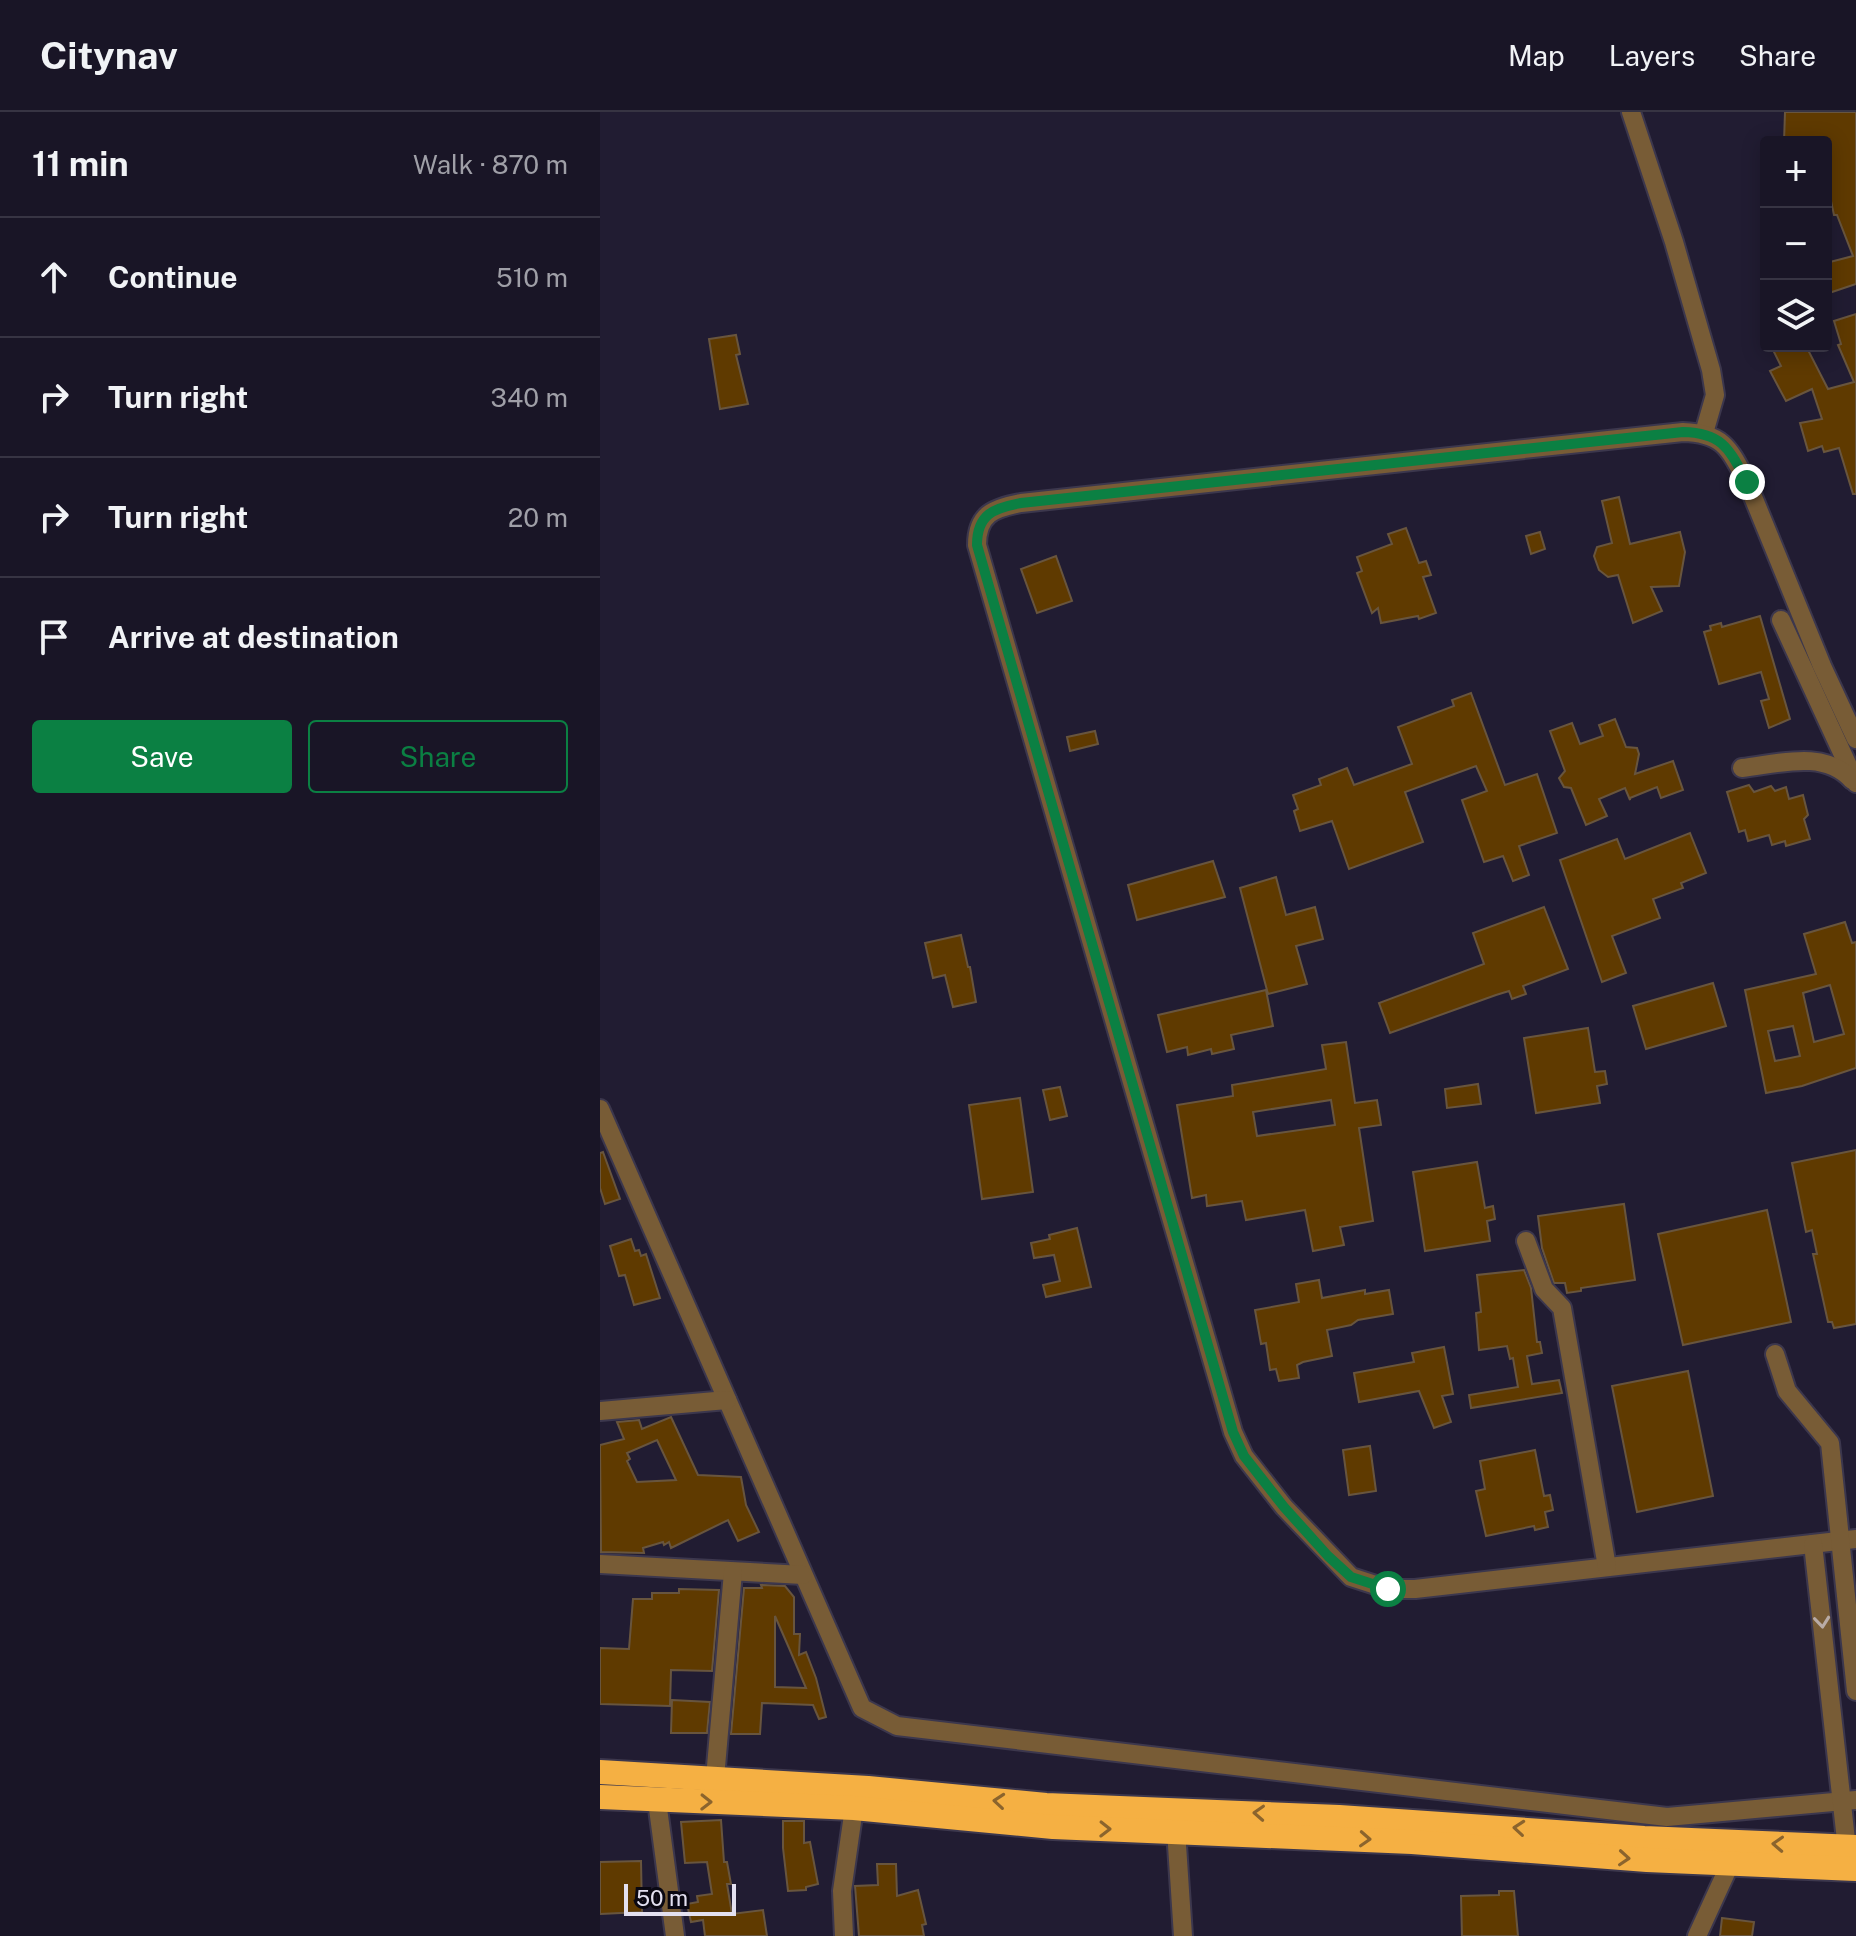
<!DOCTYPE html>
<html lang="en">
<head>
<meta charset="utf-8">
<style>
  :root { --surface:#191526; --page:#262232; --text:#f1f3f6; --muted:#9f9fa7; --line:#373443; --accent:#0b8043 }
  body { margin:0; font-family:"Public Sans",sans-serif; background:var(--page); color:var(--text) }
  .controls { position:absolute; right:24px; top:24px; display:grid; overflow:hidden; border-radius:8px; box-shadow:0 4px 20px #0003 }
  .controls button { width:72px; height:72px; display:grid; place-items:center; padding:0; border:0; border-bottom:2px solid var(--line); background:var(--surface); color:var(--text); font:40px sans-serif }
  .scale { position:absolute; left:24px; bottom:20px; width:112px; box-sizing:border-box; padding-left:8px; border:4px solid #e3e0f0; border-top:0; font-size:22px; line-height:28px; white-space:nowrap; color:#e3e0f0; -webkit-text-stroke:6px #0a0812; paint-order:stroke }
  .stop { position:absolute; width:24px; height:24px; margin:-18px; border:6px solid #0b8043; border-radius:50%; background:#fff }
  .stop.end { background:#0b8043; border-color:#fff; box-shadow:0 2px 8px #0008 }
  .list { margin:0; padding:0; list-style:none }
  h2 { display:flex; justify-content:space-between; align-items:center; height:104px; margin:0; padding:0 32px; font-size:34px }
  h2 small { font-size:26px; font-weight:400; color:var(--muted) }
  .list li { display:grid; grid-template-columns:52px 1fr auto; gap:24px; align-items:center; box-sizing:border-box; height:120px; padding:0 32px; border-top:2px solid var(--line) }
  .list b { display:block; font-size:30px; white-space:nowrap }
  .list em { font-size:26px; font-style:normal; color:var(--muted) }
  .actions { display:flex; gap:16px; padding:24px 32px }
  .actions a { flex:1; padding:18px 0; border:2px solid var(--accent); border-radius:8px; text-align:center; font-size:28px; color:var(--accent) }
  .actions .main { background:var(--accent); color:#fff }
  .icon { flex:none; width:44px; height:44px; fill:none; stroke:currentColor; stroke-width:2; stroke-linecap:round; stroke-linejoin:round }
  .map { position:relative; flex:none; width:1256px; height:1824px; overflow:hidden }
  header { display:flex; align-items:center; gap:48px; box-sizing:border-box; height:112px; padding:0 40px; background:var(--surface); border-bottom:2px solid var(--line) }
  header strong { font-size:38px }
  nav { display:flex; gap:44px; margin-inline-start:auto; font-size:28px }
  main { display:flex }
  aside { flex:1; background:var(--surface) }
  .map>svg:first-child { display:block }
  .building { fill:#5f3a00; stroke:#68553e; stroke-width:2; fill-rule:evenodd }
  .lines { fill:none; stroke-linecap:round; stroke-linejoin:round }
  .minor-casing { stroke:#3c374d; stroke-width:22 }
  .highway-casing { stroke:#3c374d; stroke-width:28 }
  .minor { stroke:#785c36; stroke-width:18 }
  .highway { stroke:#f5b043; stroke-width:24 }
  .oneway { stroke:#b8aba6 }
  .oneway2 { stroke:#8b642d }
  .route { stroke:#0b8043; stroke-width:10 }
</style>
</head>
<body>
<header>
<strong>Citynav</strong>
<nav><a>Map</a><a>Layers</a><a>Share</a></nav>
</header>
<main>
<aside>
<h2>11 min<small>Walk · 870 m</small></h2>
<ul class="list">
<li><svg class="icon" aria-label="ahead" viewBox="0 0 24 24"><path d="M12 20V5M6 11l6-6 6 6"/></svg><div><b>Continue</b></div><em>510 m</em></li>
<li><svg class="icon" aria-label="right" viewBox="0 0 24 24"><path d="M7 20v-9h11M14 6l5 5-5 5"/></svg><div><b>Turn right</b></div><em>340 m</em></li>
<li><svg class="icon" aria-label="right" viewBox="0 0 24 24"><path d="M7 20v-9h11M14 6l5 5-5 5"/></svg><div><b>Turn right</b></div><em>20 m</em></li>
<li><svg class="icon" aria-label="arrive" viewBox="0 0 24 24"><path d="M6 21V4h12l-3 4 3 4H6"/></svg><div><b>Arrive at destination</b></div></li>
</ul>
<div class="actions"><a class="main">Save</a><a>Share</a></div>
</aside>
<div class="map">
<svg width="1256" height="1824" viewBox="0 0 1256 1824">
  <rect width="100%" height="100%" fill="#211c32"/>
  <g class="building">
    <polygon points="1185,0 1256,0 1256,172 1226,182 1226,151 1253,144 1237,103 1234,103 1226,66 1226,30 1184,30"/>
    <polygon points="1256,202 1256,382 1253,382 1239,336 1224,340 1222,334 1208,339 1200,311 1222,307 1212,277 1186,289 1170,259 1181,254 1173,238 1180,234 1206,234 1228,277 1254,270 1238,233 1241,232 1234,209"/>
    <polygon points="136,223 140,242 136,243 148,292 120,297 109,227"/>
    <polygon points="1019,385 1030,432 1080,420 1085,440 1079,474 1051,475 1062,499 1033,511 1018,463 1008,465 999,458 994,444 997,435 1012,431 1002,389"/>
    <polygon points="806,416 819,451 826,449 831,463 823,465 836,501 819,507 818,504 781,511 778,496 772,501 757,461 762,459 757,445 792,432 788,422"/>
    <polygon points="940,420 945,437 931,442 926,424"/>
    <polygon points="456,444 472,489 437,501 421,457"/>
    <polygon points="1160,504 1190,607 1169,616 1161,589 1169,587 1161,560 1119,572 1104,520 1111,518 1110,514 1121,511 1122,515"/>
    <polygon points="871,581 905,673 937,662 957,721 919,734 929,763 913,769 903,744 884,750 862,688 887,679 876,654 805,680 823,730 749,757 732,709 700,719 694,699 698,697 693,683 721,673 719,667 747,656 754,673 812,652 798,615 854,594 852,588"/>
    <polygon points="1015,607 1026,635 1037,636 1039,642 1035,662 1073,649 1083,678 1061,686 1057,675 1030,686 1030,688 1025,676 999,687 1007,704 986,713 971,676 964,675 959,666 965,659 950,619 972,611 980,632 1003,624 999,613"/>
    <polygon points="495,619 498,632 470,639 467,625"/>
    <polygon points="1149,673 1154,680 1171,674 1175,679 1186,675 1189,687 1203,683 1208,703 1204,707 1210,727 1186,734 1185,729 1172,733 1169,723 1148,729 1145,718 1139,720 1127,680"/>
    <polygon points="1090,721 1106,761 1081,771 1083,776 1053,787 1060,806 1012,824 1026,861 1002,870 960,748 1017,727 1025,747"/>
    <polygon points="613,749 625,785 537,808 528,773"/>
    <polygon points="676,765 686,803 715,795 723,827 696,834 707,872 668,882 640,776"/>
    <polygon points="944,795 968,857 923,874 926,882 912,887 909,879 896,883 790,921 779,891 884,852 873,821"/>
    <path d="M 1245,810 L 1252,831 L 1256,830 L 1256,956 L 1202,974 L 1166,981 L 1145,878 L 1216,862 L 1204,822 ZM 1230,873 L 1244,922 L 1214,930 L 1203,881 ZM 1193,914 L 1200,944 L 1175,949 L 1168,919 Z"/>
    <polygon points="361,823 368,855 370,855 376,890 353,895 345,863 333,866 325,831"/>
    <polygon points="1113,871 1126,914 1046,937 1033,894"/>
    <polygon points="666,878 673,914 631,923 634,937 612,942 611,937 588,943 587,935 567,940 558,903"/>
    <polygon points="988,916 995,960 1005,959 1007,972 997,974 1000,991 936,1001 924,926"/>
    <path d="M 746,930 L 755,991 L 777,988 L 781,1013 L 759,1016 L 773,1109 L 740,1115 L 744,1133 L 713,1139 L 705,1098 L 646,1108 L 642,1089 L 607,1094 L 606,1083 L 592,1086 L 577,993 L 633,984 L 632,973 L 726,957 L 722,933 ZM 731,988 L 735,1013 L 657,1024 L 653,1000 Z"/>
    <polygon points="878,972 881,992 847,996 845,977"/>
    <polygon points="460,975 467,1004 450,1008 443,978"/>
    <polygon points="420,986 433,1080 382,1087 369,993"/>
    <polygon points="1256,1038 1256,1212 1234,1216 1232,1210 1228,1210 1213,1142 1217,1142 1212,1118 1206,1120 1192,1051"/>
    <polygon points="3,1040 20,1087 5,1092 0,1076 0,1041"/>
    <polygon points="877,1050 885,1096 893,1094 895,1107 887,1109 890,1129 825,1139 813,1060"/>
    <polygon points="1024,1092 1035,1168 981,1176 981,1179 967,1181 965,1171 954,1171 942,1136 938,1104"/>
    <polygon points="1167,1098 1191,1210 1083,1233 1058,1122"/>
    <polygon points="477,1116 491,1175 446,1185 443,1173 460,1169 454,1143 434,1146 431,1131 450,1127 449,1123"/>
    <polygon points="31,1127 35,1139 39,1138 41,1144 46,1142 60,1186 34,1193 25,1163 19,1164 10,1134"/>
    <polygon points="924,1158 931,1176 937,1230 940,1230 942,1241 927,1244 932,1272 959,1268 962,1281 871,1296 869,1283 918,1275 913,1246 910,1247 907,1234 879,1238 876,1201 881,1200 877,1163"/>
    <polygon points="719,1168 722,1186 765,1178 765,1182 789,1178 793,1202 758,1208 751,1213 727,1218 732,1244 703,1250 697,1253 699,1266 679,1269 676,1257 670,1258 666,1231 661,1232 655,1198 699,1190 696,1172"/>
    <polygon points="844,1235 853,1282 842,1284 851,1310 834,1316 819,1279 759,1290 754,1261 814,1250 812,1241"/>
    <polygon points="1088,1259 1113,1384 1037,1400 1012,1274"/>
    <path d="M 71,1305 L 98,1363 L 141,1365 L 146,1393 L 159,1420 L 138,1429 L 128,1408 L 71,1436 L 69,1430 L 64,1433 L 63,1430 L 43,1436 L 44,1441 L 1,1440 L 0,1333 L 24,1327 L 17,1310 L 39,1308 L 42,1317 ZM 57,1328 L 76,1368 L 37,1370 L 27,1349 L 30,1347 L 27,1341 Z"/>
    <polygon points="770,1334 776,1379 749,1383 743,1338"/>
    <polygon points="935,1338 944,1384 950,1383 953,1398 945,1400 948,1415 935,1418 934,1414 886,1424 876,1379 885,1377 880,1349"/>
    <path d="M 161,1473 L 185,1474 L 194,1485 L 194,1522 L 200,1522 L 199,1543 L 206,1540 L 216,1566 L 226,1605 L 219,1607 L 213,1593 L 162,1591 L 160,1622 L 131,1622 L 144,1476 L 162,1476 ZM 175,1504 L 189,1536 L 206,1576 L 175,1575 Z"/>
    <polygon points="79,1477 119,1478 112,1559 71,1558 70,1594 0,1592 0,1536 29,1537 33,1487 52,1487 52,1481 79,1481"/>
    <polygon points="72,1588 110,1590 107,1621 71,1621"/>
    <polygon points="121,1708 124,1750 127,1750 131,1772 127,1772 132,1802 163,1798 167,1824 105,1824 103,1808 91,1810 87,1792 98,1790 97,1784 112,1782 107,1750 85,1751 81,1710"/>
    <polygon points="183,1709 204,1709 204,1731 210,1730 218,1772 206,1775 206,1778 188,1779 183,1736"/>
    <polygon points="41,1749 42,1800 0,1802 0,1750"/>
    <polygon points="277,1752 296,1752 297,1784 318,1778 326,1812 322,1813 324,1824 259,1824 255,1774 278,1773"/>
    <polygon points="899,1779 914,1779 918,1824 862,1824 861,1784 899,1783"/>
    <polygon points="1122,1806 1154,1810 1152,1824 1120,1824"/>
  </g>
  <g class="lines">
    <g class="minor-casing">
      <g id="minor">
        <polyline points="1031,0 1074,130 1111,258 1115,283 1104,321"/>
        <polyline points="1181,508 1256,671"/>
        <path d="M 1256,627 L 1222,554 L 1147,370 C 1129,336 1123,321 1083,320 L 421,391 C 394,396 377,402 377,433 L 633,1320 L 644,1344 L 684,1395 L 751,1465 L 788,1477 L 815,1477 L 1256,1427"/>
        <path d="M 1142,656 C 1178,652 1224,637 1252,668"/>
        <polyline points="0,997 262,1596 297,1614 1067,1705 1256,1688"/>
        <polyline points="926,1129 944,1177 962,1196 1007,1455"/>
        <polyline points="1175,1242 1187,1279 1230,1331 1256,1579"/>
        <polyline points="0,1299 127,1288"/>
        <polyline points="1213,1432 1248,1746"/>
        <polyline points="0,1452 203,1463"/>
        <polyline points="115,1666 133,1460"/>
        <polyline points="57,1689 75,1824"/>
        <polyline points="576,1718 583,1824"/>
        <polyline points="244,1824 242,1779 254,1696"/>
        <polyline points="1097,1824 1130,1752"/>
      </g>
    </g>
    <g class="highway-casing">
      <g id="highway">
        <polyline points="0,1660 268,1676 446,1693 739,1705 1044,1726 1256,1735"/>
        <polyline points="0,1685 254,1696 453,1715 812,1730 1047,1748 1256,1757"/>
      </g>
    </g>
    <use href="#minor" class="minor"/>
    <use href="#highway" class="highway"/>
  </g>
  <defs><path id="oneway-chevron" d="M-2-3.5L2.5 0L-2 3.5" fill="none" stroke-width="1.6" stroke-linecap="round" stroke-linejoin="round" transform="scale(2)"/></defs>
  <use class="oneway" href="#oneway-chevron" transform="translate(1222 1510) rotate(84)"/>
  <g class="oneway2">
    <use href="#oneway-chevron" transform="translate(399 1689) rotate(-175)"/>
    <use href="#oneway-chevron" transform="translate(106 1690) rotate(1)"/>
    <use href="#oneway-chevron" transform="translate(659 1701) rotate(-177)"/>
    <use href="#oneway-chevron" transform="translate(919 1716) rotate(-175)"/>
    <use href="#oneway-chevron" transform="translate(505 1717) rotate(1)"/>
    <use href="#oneway-chevron" transform="translate(765 1727) rotate(3)"/>
    <use href="#oneway-chevron" transform="translate(1178 1732) rotate(-177)"/>
    <use href="#oneway-chevron" transform="translate(1024 1746) rotate(4)"/>
  </g>
  <g class="lines">
    <path class="route" d="M 788,1477 L 751,1465 L 728,1444 L 684,1395 L 644,1344 L 633,1320 L 377,433 C 377,402 394,396 421,391 L 1083,320 C 1123,321 1129,337 1147,370"/>
  </g>
</svg>
<div class="controls">
<button>+</button>
<button>−</button>
<button><svg class="icon" aria-label="layers" viewBox="0 0 24 24"><path d="M12 4l9 5-9 5-9-5zM3 14l9 5 9-5"/></svg></button>
</div>
<div class="scale">50 m</div>
<div class="stop" style="left:788px;top:1477px"></div>
<div class="stop end" style="left:1147px;top:370px"></div>
</div>
</main>
</body>
</html>
